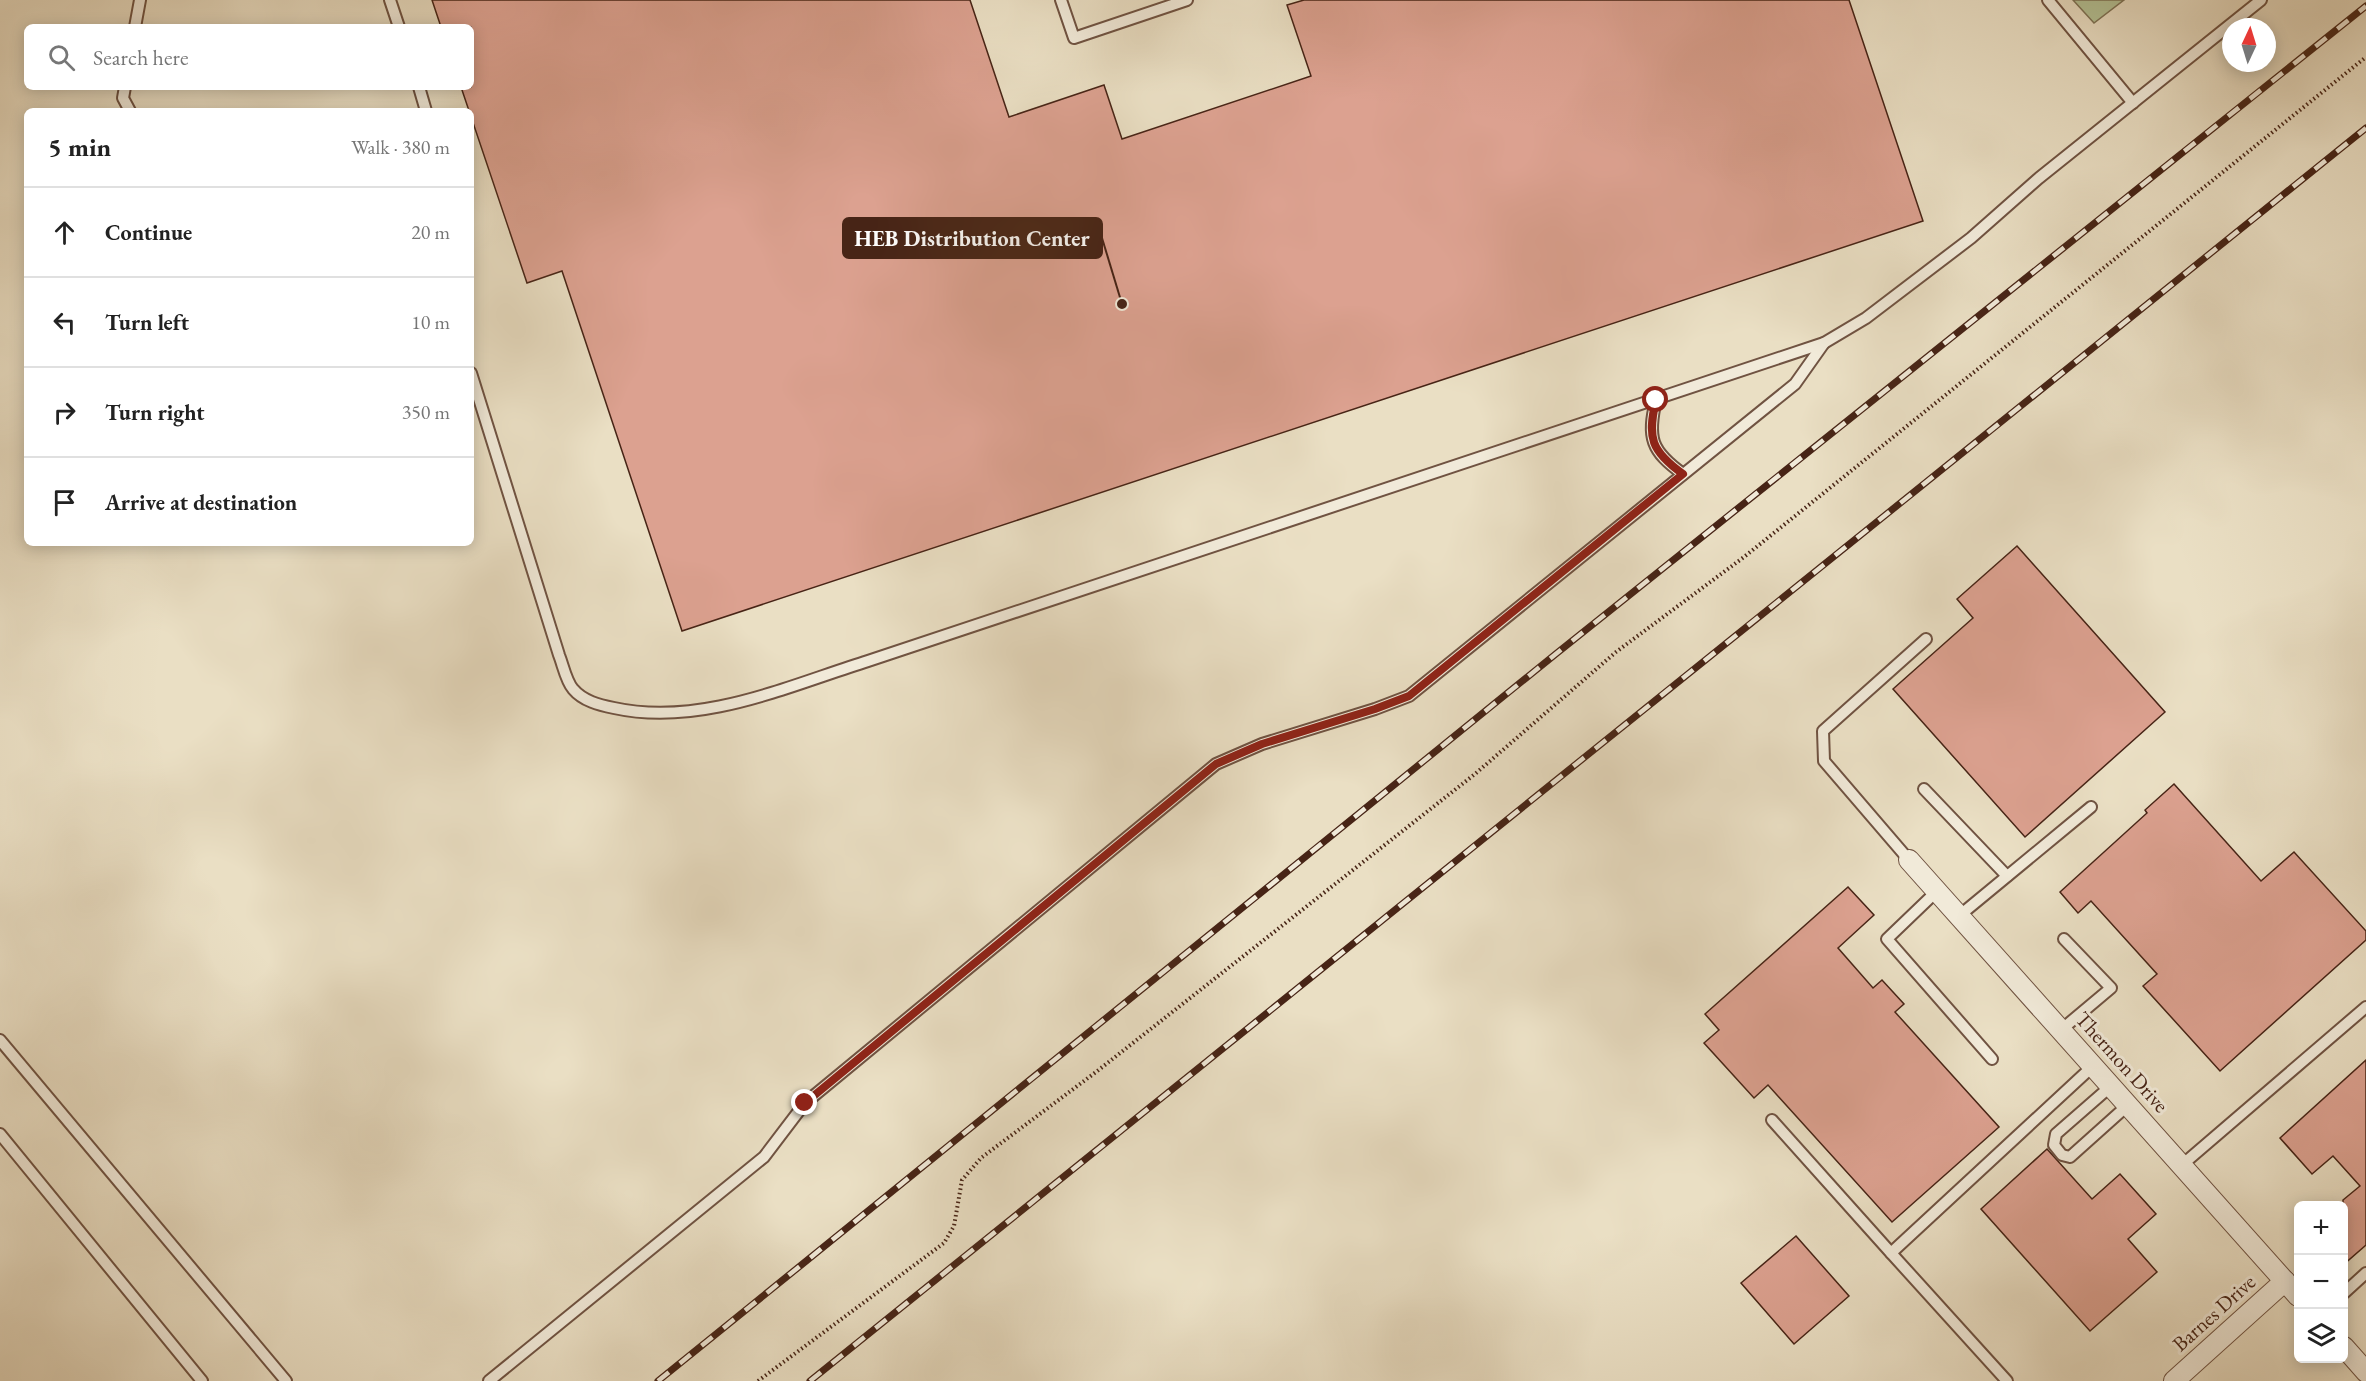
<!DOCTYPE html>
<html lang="en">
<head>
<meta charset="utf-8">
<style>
  :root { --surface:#fff; --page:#f6f6f6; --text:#222; --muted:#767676; --line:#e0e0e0 }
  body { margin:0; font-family:"EB Garamond",serif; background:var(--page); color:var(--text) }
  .controls { position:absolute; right:18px; bottom:18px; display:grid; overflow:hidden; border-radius:9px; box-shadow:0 3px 15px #0003 }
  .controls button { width:54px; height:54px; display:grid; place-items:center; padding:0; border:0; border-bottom:2px solid var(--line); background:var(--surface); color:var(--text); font:30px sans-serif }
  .compass { position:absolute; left:2222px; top:18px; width:54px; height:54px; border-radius:50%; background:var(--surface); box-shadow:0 3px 15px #0003; rotate:4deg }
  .stop { position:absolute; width:18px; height:18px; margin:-14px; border:4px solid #8f2418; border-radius:50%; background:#fff }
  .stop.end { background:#8f2418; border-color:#fff; box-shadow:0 2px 6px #0008 }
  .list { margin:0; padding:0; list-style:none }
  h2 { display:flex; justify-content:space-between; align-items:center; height:78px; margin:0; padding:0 24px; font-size:26px }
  h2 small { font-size:20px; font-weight:400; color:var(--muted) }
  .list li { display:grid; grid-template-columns:39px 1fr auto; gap:18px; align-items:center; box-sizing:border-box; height:90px; padding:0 24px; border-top:2px solid var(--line) }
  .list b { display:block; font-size:22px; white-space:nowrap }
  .list em { font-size:20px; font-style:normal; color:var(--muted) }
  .icon { flex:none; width:33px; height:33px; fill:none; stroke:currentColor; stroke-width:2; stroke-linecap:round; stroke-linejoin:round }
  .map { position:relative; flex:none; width:2366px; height:1381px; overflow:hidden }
  .search { position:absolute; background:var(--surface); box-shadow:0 3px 15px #0003; left:24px; top:24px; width:450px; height:66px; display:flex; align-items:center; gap:15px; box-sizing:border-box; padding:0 21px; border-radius:9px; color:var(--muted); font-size:22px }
  .panel { position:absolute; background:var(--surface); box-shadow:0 3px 15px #0003; left:24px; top:108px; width:450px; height:438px; border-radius:9px }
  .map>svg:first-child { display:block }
  .green { fill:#b4c296; stroke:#7e7356; stroke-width:1.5 }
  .building { fill:#dca190; stroke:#472416; stroke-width:1.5 }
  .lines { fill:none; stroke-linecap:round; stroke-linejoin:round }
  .lane-casing { stroke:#705342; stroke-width:14 }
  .street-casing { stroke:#705342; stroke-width:22 }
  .path { stroke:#472416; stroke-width:4; stroke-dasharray:1.5 3; stroke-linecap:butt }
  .lane { stroke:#f1ead9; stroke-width:10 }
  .street { stroke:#f1ead9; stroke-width:20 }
  .rail-casing { stroke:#472416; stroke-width:7 }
  .rail { stroke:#f1ead9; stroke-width:4.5; stroke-dasharray:14; stroke-linecap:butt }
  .route { stroke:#8f2418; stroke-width:8 }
  .labels { text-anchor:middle; stroke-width:6; stroke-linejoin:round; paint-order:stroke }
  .street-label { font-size:21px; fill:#472416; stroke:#f1ead9 }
  .leader { fill:none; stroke:#472416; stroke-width:2 }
  .callout-dot { fill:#472416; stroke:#f1ead9; stroke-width:2 }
  .callout { fill:#472416; stroke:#472416; stroke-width:2 }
  .callout-label { font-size:22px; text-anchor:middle; font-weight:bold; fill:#fff }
</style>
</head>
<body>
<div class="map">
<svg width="2366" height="1381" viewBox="0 0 2366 1381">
  <rect width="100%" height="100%" fill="#eadfc4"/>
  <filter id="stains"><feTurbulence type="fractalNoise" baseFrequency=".00333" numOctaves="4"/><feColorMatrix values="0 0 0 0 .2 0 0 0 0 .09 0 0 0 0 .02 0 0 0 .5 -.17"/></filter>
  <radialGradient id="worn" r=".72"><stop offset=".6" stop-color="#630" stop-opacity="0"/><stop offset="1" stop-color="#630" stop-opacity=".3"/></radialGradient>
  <polygon class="green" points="2073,0 2124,0 2094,23"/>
  <g class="building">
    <polygon points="432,0 970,0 1009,117 1104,85 1122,139 1311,76 1287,5 1304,0 1849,0 1923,221 682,631 562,271 527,283 461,87 471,87 471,27 441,27"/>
    <polygon points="2017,546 2165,712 2025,837 1893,689 1973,618 1957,599"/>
    <polygon points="2174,784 2261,881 2294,852 2366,931 2366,940 2220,1071 2143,986 2157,974 2091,901 2078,913 2060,892 2147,813 2145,810"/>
    <polygon points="1848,887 1874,915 1838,948 1873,988 1882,980 1904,1004 1895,1012 1999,1127 1892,1222 1768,1085 1754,1098 1704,1043 1719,1030 1705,1014"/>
    <polygon points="2366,1060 2366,1245 2343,1265 2343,1200 2360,1186 2333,1156 2312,1174 2280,1138"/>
    <polygon points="2047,1149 2092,1199 2120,1174 2156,1214 2128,1239 2157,1272 2090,1331 1981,1209"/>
    <polygon points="1796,1236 1849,1296 1794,1344 1741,1283"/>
  </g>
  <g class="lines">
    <g class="lane-casing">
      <g id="lane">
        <polyline points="390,0 399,27"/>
        <polyline points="1061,0 1074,38 1187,0"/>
        <polyline points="2048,0 2133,103"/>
        <polyline points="135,27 140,0"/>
        <polyline points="125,87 123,98 130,111"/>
        <polyline points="419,87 426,111"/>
        <path d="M 471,373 L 559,655 C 563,665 566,681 573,689 C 583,701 599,705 614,708 C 700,727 788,686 868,661 L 1824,343 L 1866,318 L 1971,238 L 2039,178 L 2261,0"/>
        <path d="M 1656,400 C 1647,438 1651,451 1683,474"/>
        <polyline points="1924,789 2007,876"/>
        <polyline points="1909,860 1824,761 1823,731 1926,639"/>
        <polyline points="1937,891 1887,939 1992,1059"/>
        <polyline points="1959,916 2091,807"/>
        <polyline points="2061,1030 2111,988 2064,939"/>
        <polyline points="0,1040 286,1381"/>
        <polyline points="2111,1086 2056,1134 2054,1145 2062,1155 2070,1157 2128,1105"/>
        <polyline points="1772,1120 1891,1253"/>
        <polyline points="0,1134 202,1381"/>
        <polyline points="2182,1165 2366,1007"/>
        <polyline points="2344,1293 2366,1273"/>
        <polyline points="489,1381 764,1157 805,1103 1216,764 1262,744 1375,709 1409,696 1795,384 1824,343"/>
        <polyline points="2007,1381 1891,1253 2093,1066"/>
      </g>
    </g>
    <g class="street-casing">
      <g id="street">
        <polyline points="1909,860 2298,1296"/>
        <polyline points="2344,1347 2366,1372"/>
        <polyline points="2174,1381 2285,1281"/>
      </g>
    </g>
    <polyline class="path" points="758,1381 944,1243 954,1226 962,1180 981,1158 1096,1072 1475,774 1616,652 1744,557 2366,57"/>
    <use href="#lane" class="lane"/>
    <use href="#street" class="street"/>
    <g class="rail-casing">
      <g id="rail">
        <polyline points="658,1381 1557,653 2366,6"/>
        <polyline points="810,1381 2366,128"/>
      </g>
    </g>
    <use href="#rail" class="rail"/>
  </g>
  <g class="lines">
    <path class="route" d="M 805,1103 L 1216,764 L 1262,744 L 1375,709 L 1409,696 L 1683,474 C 1651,451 1647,438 1656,400"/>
  </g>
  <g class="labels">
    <g class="street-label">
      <text transform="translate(2122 1062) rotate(48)" y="7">Thermon Drive</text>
      <text transform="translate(2214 1313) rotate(-42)" y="7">Barnes Drive</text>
    </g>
  </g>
  <path class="leader" d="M1122 304L1102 238"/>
  <circle class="callout-dot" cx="1122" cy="304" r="6"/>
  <rect class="callout" x="843" y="218" width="259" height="40" rx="6"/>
  <g class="callout-label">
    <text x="972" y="246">HEB Distribution Center</text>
  </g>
  <rect width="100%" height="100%" filter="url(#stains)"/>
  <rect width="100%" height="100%" fill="url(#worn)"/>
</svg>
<div class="controls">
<button>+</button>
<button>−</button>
<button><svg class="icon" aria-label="layers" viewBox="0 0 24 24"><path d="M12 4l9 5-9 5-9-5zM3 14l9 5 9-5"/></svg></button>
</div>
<svg class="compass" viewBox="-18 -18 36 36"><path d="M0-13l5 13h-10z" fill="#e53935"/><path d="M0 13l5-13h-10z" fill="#767676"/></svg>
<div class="stop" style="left:1656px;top:400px"></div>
<div class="stop end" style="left:805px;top:1103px"></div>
<div class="search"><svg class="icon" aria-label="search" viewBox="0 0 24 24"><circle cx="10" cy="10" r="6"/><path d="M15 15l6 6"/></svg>Search here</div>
<section class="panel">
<h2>5 min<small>Walk · 380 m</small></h2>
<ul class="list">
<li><svg class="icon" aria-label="ahead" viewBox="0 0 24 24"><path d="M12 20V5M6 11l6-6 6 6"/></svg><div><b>Continue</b></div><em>20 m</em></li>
<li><svg class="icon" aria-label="left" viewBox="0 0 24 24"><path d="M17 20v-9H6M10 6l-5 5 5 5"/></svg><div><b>Turn left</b></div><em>10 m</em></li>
<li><svg class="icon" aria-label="right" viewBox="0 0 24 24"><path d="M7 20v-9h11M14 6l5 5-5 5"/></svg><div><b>Turn right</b></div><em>350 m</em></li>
<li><svg class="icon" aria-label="arrive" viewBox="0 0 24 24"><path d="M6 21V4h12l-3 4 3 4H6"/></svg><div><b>Arrive at destination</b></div></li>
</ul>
</section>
</div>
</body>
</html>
